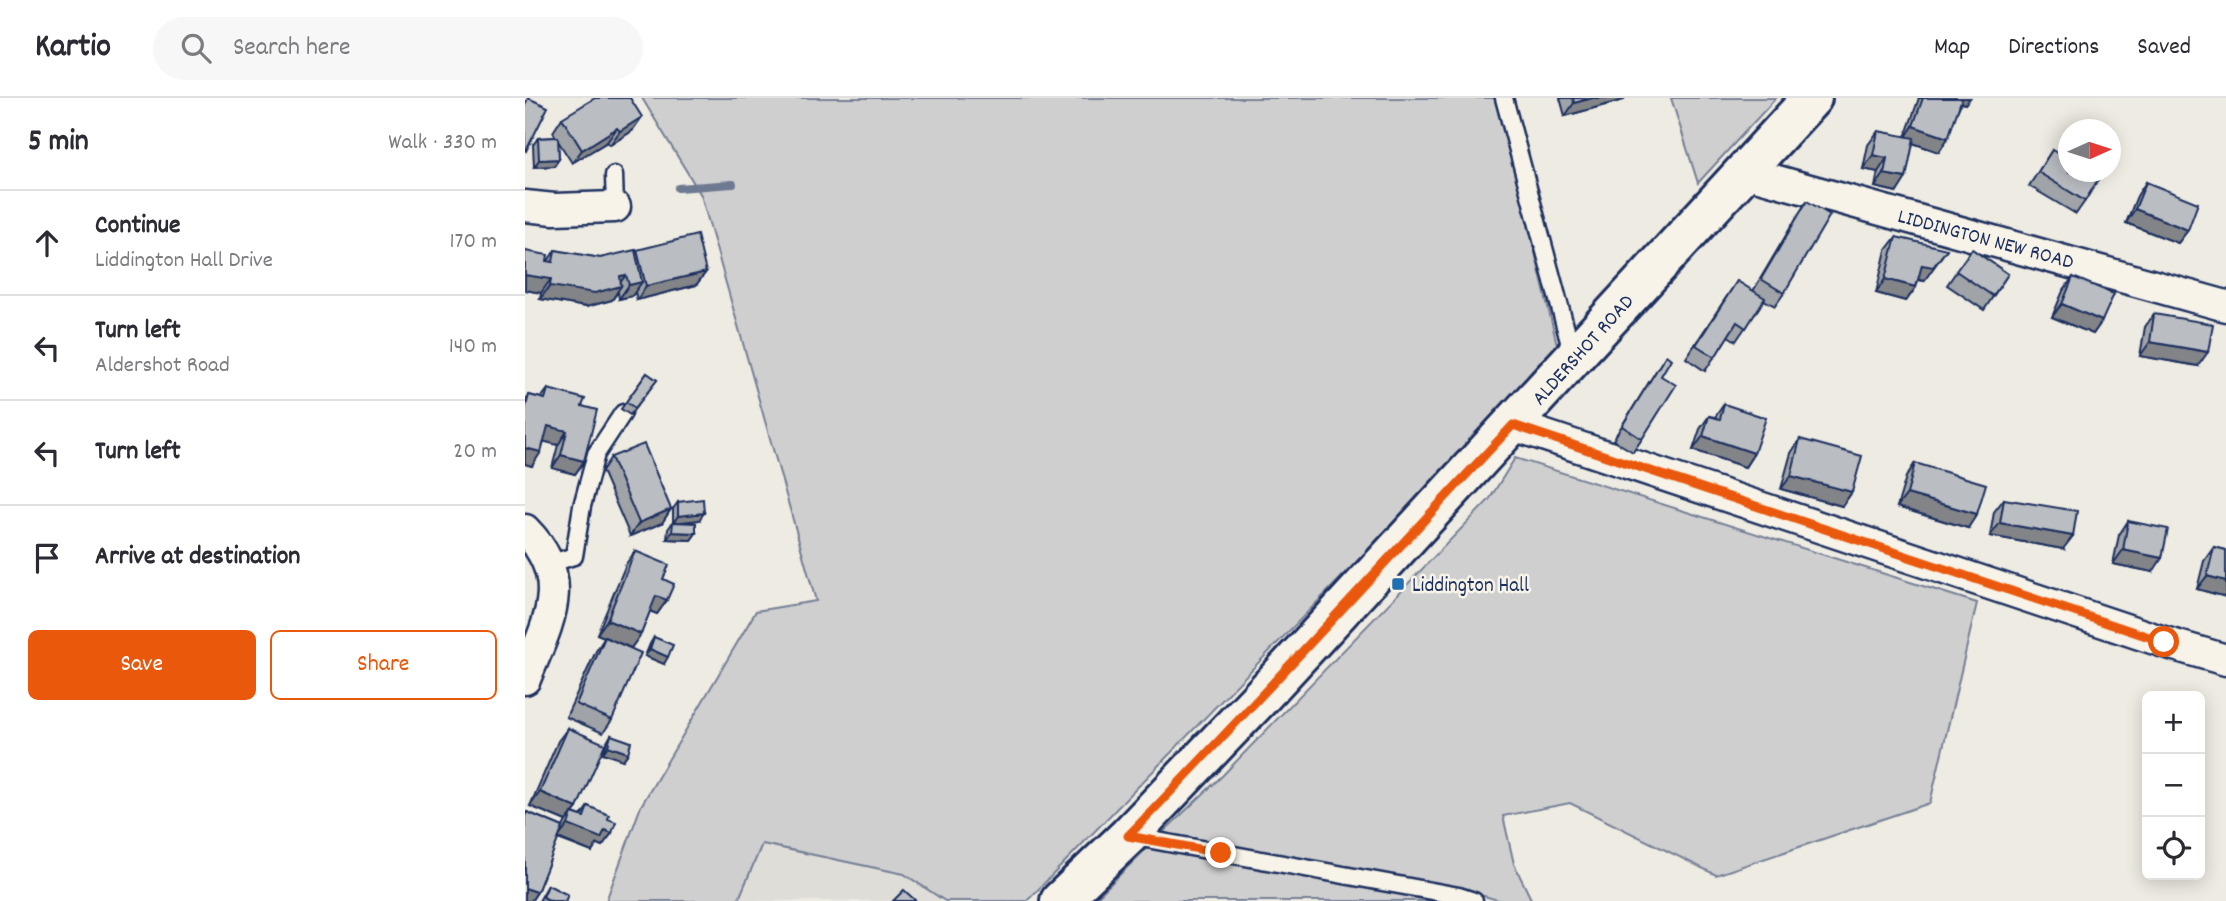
<!DOCTYPE html>
<html lang="en">
<head>
<meta charset="utf-8">
<style>
  :root { --surface:#fff; --page:#f7f7f7; --text:#2b2b33; --muted:#7c7c81; --line:#e1e1e2; --accent:#ea580c }
  body { margin:0; font-family:Dekko,sans-serif; background:var(--page); color:var(--text) }
  .controls { position:absolute; right:21px; bottom:21px; display:grid; overflow:hidden; border-radius:10px; box-shadow:0 4px 18px #0003 }
  .controls button { width:63px; height:63px; display:grid; place-items:center; padding:0; border:0; border-bottom:2px solid var(--line); background:var(--surface); color:var(--text); font:35px sans-serif }
  .compass { position:absolute; left:1533px; top:21px; width:63px; height:63px; border-radius:50%; background:var(--surface); box-shadow:0 4px 18px #0003; rotate:87deg }
  .stop { position:absolute; width:21px; height:21px; margin:-16px; border:5px solid #ea580c; border-radius:50%; background:#fff }
  .stop.end { background:#ea580c; border-color:#fff; box-shadow:0 2px 7px #0008 }
  .list { margin:0; padding:0; list-style:none }
  h2 { display:flex; justify-content:space-between; align-items:center; height:91px; margin:0; padding:0 28px; font-size:30px }
  h2 small { font-size:23px; font-weight:400; color:var(--muted) }
  .list li { display:grid; grid-template-columns:46px 1fr auto; gap:21px; align-items:center; box-sizing:border-box; height:105px; padding:0 28px; border-top:2px solid var(--line) }
  .list b { display:block; font-size:26px; white-space:nowrap }
  .list p { margin:0; font-size:23px; white-space:nowrap; color:var(--muted) }
  .list em { font-size:23px; font-style:normal; color:var(--muted) }
  .actions { display:flex; gap:14px; padding:21px 28px }
  .actions a { flex:1; padding:16px 0; border:2px solid var(--accent); border-radius:10px; text-align:center; font-size:24px; color:var(--accent) }
  .actions .main { background:var(--accent); color:#fff }
  .icon { flex:none; width:38px; height:38px; fill:none; stroke:currentColor; stroke-width:2; stroke-linecap:round; stroke-linejoin:round }
  .map { position:relative; flex:none; width:1701px; height:803px; overflow:hidden }
  header { display:flex; align-items:center; gap:42px; box-sizing:border-box; height:98px; padding:0 35px; background:var(--surface); border-bottom:2px solid var(--line) }
  header strong { font-size:33px }
  nav { display:flex; gap:38px; margin-inline-start:auto; font-size:24px }
  .search { width:490px; height:63px; background:var(--page); display:flex; align-items:center; gap:18px; box-sizing:border-box; padding:0 24px; border-radius:38px; color:var(--muted); font-size:26px }
  main { display:flex }
  aside { flex:1; background:var(--surface) }
  .map>svg:first-child { display:block }
  .built { fill:#deddd8 }
  .green { fill:#cfcfcf; stroke:#757f96; stroke-width:2 }
  .lines { fill:none; stroke-linecap:round; stroke-linejoin:round }
  .stream { stroke:#6e7992; stroke-width:8 }
  .lane-casing { stroke:#1b2f5e; stroke-width:21 }
  .street-casing { stroke:#1b2f5e; stroke-width:35 }
  .primary-casing { stroke:#1b2f5e; stroke-width:44 }
  .lane { stroke:#f7f3e8; stroke-width:16 }
  .street { stroke:#f7f3e8; stroke-width:30 }
  .primary { stroke:#f7f3e8; stroke-width:38 }
  .wall { fill:#a0a3a7; stroke:#1b2f5e; stroke-width:2 }
  .shaded-wall { fill:#828488; stroke:#1b2f5e; stroke-width:2 }
  .building { fill:#babdc2; stroke:#1b2f5e; stroke-width:2 }
  .route { stroke:#ea580c; stroke-width:9 }
  .poi-dot { fill:#1f6fb2; stroke:#f7f3e8; stroke-width:2.5 }
  .labels { text-anchor:middle; stroke-width:5; stroke-linejoin:round; paint-order:stroke }
  .street-label { font-size:21px; fill:#1b2f5e; stroke:#f7f3e8 }
  .poi-label { font-size:21px; fill:#1b2f5e; stroke:#f7f3e8; text-anchor:start }
</style>
</head>
<body>
<header>
<strong>Kartio</strong>
<div class="search"><svg class="icon" aria-label="search" viewBox="0 0 24 24"><circle cx="10" cy="10" r="6"/><path d="M15 15l6 6"/></svg>Search here</div>
<nav><a>Map</a><a>Directions</a><a>Saved</a></nav>
</header>
<main>
<aside>
<h2>5 min<small>Walk · 330 m</small></h2>
<ul class="list">
<li><svg class="icon" aria-label="ahead" viewBox="0 0 24 24"><path d="M12 20V5M6 11l6-6 6 6"/></svg><div><b>Continue</b><p>Liddington Hall Drive</p></div><em>170 m</em></li>
<li><svg class="icon" aria-label="left" viewBox="0 0 24 24"><path d="M17 20v-9H6M10 6l-5 5 5 5"/></svg><div><b>Turn left</b><p>Aldershot Road</p></div><em>140 m</em></li>
<li><svg class="icon" aria-label="left" viewBox="0 0 24 24"><path d="M17 20v-9H6M10 6l-5 5 5 5"/></svg><div><b>Turn left</b></div><em>20 m</em></li>
<li><svg class="icon" aria-label="arrive" viewBox="0 0 24 24"><path d="M6 21V4h12l-3 4 3 4H6"/></svg><div><b>Arrive at destination</b></div></li>
</ul>
<div class="actions"><a class="main">Save</a><a>Share</a></div>
</aside>
<div class="map">
<svg width="1701" height="803" viewBox="0 0 1701 803">
  <rect width="100%" height="100%" fill="#eeebe2"/>
  <filter id="ink" filterUnits="userSpaceOnUse"><feTurbulence type="fractalNoise" baseFrequency=".0143" numOctaves="2"/><feDisplacementMap in="SourceGraphic" scale="14" xChannelSelector="R" yChannelSelector="G"/><feConvolveMatrix kernelMatrix="1 2 1 2 8 2 1 2 1" color-interpolation-filters="sRGB"/></filter>
  <g filter="url(#ink)">
    <polygon class="built" points="236,746 379,776 420,803 213,803"/>
    <g class="green">
      <polygon points="117,0 969,0 981,33 1034,255 502,803 420,803 379,776 237,746 213,803 81,803 116,708 231,513 291,503 176,97"/>
      <polygon points="1146,0 1251,0 1173,85"/>
      <polygon points="990,360 1452,505 1405,705 1191,777 1045,705 978,718 989,766 1007,803 976,803 935,791 633,739 698,677 964,402"/>
      <polygon points="624,748 924,803 568,803"/>
    </g>
    <g class="lines">
      <polyline class="stream" points="153,90 208,86"/>
      <g class="lane-casing">
        <g id="lane">
          <polyline points="979,0 1048,258"/>
          <polyline points="89,77 90,109"/>
          <polyline points="24,466 49,458 57,408 71,356 98,315"/>
          <polyline points="605,738 934,798 949,803"/>
        </g>
      </g>
      <g class="street-casing">
        <g id="street">
          <polyline points="1220,74 1701,208"/>
          <polyline points="0,108 29,111 90,109"/>
          <polyline points="988,327 1639,544 1701,562"/>
          <path d="M 0,432 C 50,482 22,526 0,581"/>
        </g>
      </g>
      <g class="primary-casing">
        <polyline id="primary" points="535,803 603,738 734,601 1287,0"/>
      </g>
      <use href="#lane" class="lane"/>
      <use href="#street" class="street"/>
      <use href="#primary" class="primary"/>
    </g>
    <g class="wall">
      <polygon points="1035,0 1100,0 1099,2 1040,18"/>
      <polygon points="1394,0 1445,0 1440,6 1436,5 1414,54 1388,45 1372,94 1350,89 1353,74 1338,71 1343,47 1353,33 1380,39"/>
      <polygon points="37,20 107,33 85,47 82,44 47,65 33,43 34,61 29,68 9,69 8,47 13,40 31,39 28,34"/>
      <polygon points="1527,52 1560,103 1551,116 1504,88"/>
      <polygon points="1621,84 1663,132 1653,145 1601,125 1612,98"/>
      <polygon points="1282,103 1259,195 1250,208 1239,202 1211,243 1203,238 1180,273 1161,260 1212,183 1228,193 1273,117"/>
      <polygon points="1371,139 1399,183 1393,182 1391,189 1381,203 1351,195 1361,152"/>
      <polygon points="1447,151 1483,176 1459,212 1422,187"/>
      <polygon points="30,152 75,160 110,155 112,152 181,174 171,187 112,202 110,194 107,198 94,201 93,194 87,202 61,209 15,201 16,195 0,192 0,153 23,163"/>
      <polygon points="1548,179 1577,223 1568,236 1527,219 1538,193"/>
      <polygon points="1629,216 1673,268 1615,258 1620,229"/>
      <polygon points="1141,257 1117,341 1108,354 1088,342"/>
      <polygon points="122,275 132,282 105,317 96,311"/>
      <polygon points="23,291 57,308 59,363 50,376 27,370 33,347 19,343 7,368 0,366 0,303 4,297 16,300"/>
      <polygon points="1199,306 1229,355 1220,369 1168,352 1175,331 1184,318 1190,319"/>
      <polygon points="1275,341 1327,394 1317,408 1256,391 1266,355"/>
      <polygon points="86,359 146,411 137,425 105,438 77,373"/>
      <polygon points="1390,365 1443,430 1372,409 1381,379"/>
      <polygon points="1479,401 1538,451 1465,438 1469,414"/>
      <polygon points="153,404 174,422 154,424 171,435 166,442 142,441 143,431 148,424 148,411"/>
      <polygon points="1603,423 1628,474 1588,466 1594,437"/>
      <polygon points="1689,449 1701,452 1701,499 1672,491 1679,463"/>
      <polygon points="110,453 138,481 142,502 132,516 125,513 116,536 106,550 72,536 101,466"/>
      <polygon points="80,539 87,622 78,635 41,619 71,553"/>
      <polygon points="129,539 139,566 120,558 125,546"/>
      <polygon points="43,630 52,710 48,715 56,718 63,708 83,721 87,735 77,748 72,746 67,754 33,741 12,794 6,803 0,803 0,716 2,714 38,729 41,723 5,708 33,643"/>
      <polygon points="86,637 103,655 98,662 78,655 82,644"/>
      <polygon points="23,787 40,803 14,803"/>
    </g>
    <g class="shaded-wall">
      <polygon points="1067,0 1100,0 1099,2 1040,18 1049,5"/>
      <polygon points="1434,0 1445,0 1440,6 1431,3"/>
      <polygon points="117,19 107,33 85,47 95,33"/>
      <polygon points="1388,28 1423,40 1414,54 1379,42"/>
      <polygon points="92,30 82,44 47,65 57,52"/>
      <polygon points="1348,57 1362,60 1353,74 1338,71"/>
      <polygon points="34,61 29,68 9,69 14,62"/>
      <polygon points="1359,76 1381,80 1372,94 1350,89"/>
      <polygon points="1610,111 1663,132 1653,145 1601,125"/>
      <polygon points="1422,151 1399,183 1387,180 1397,167"/>
      <polygon points="181,174 171,187 112,202 121,188"/>
      <polygon points="0,177 26,181 16,195 0,192"/>
      <polygon points="101,177 92,189 96,188 87,202 61,209 15,201 25,188"/>
      <polygon points="1360,181 1391,189 1381,203 1351,195"/>
      <polygon points="117,184 107,198 94,201 104,187"/>
      <polygon points="1537,206 1577,223 1568,236 1527,219"/>
      <polygon points="1625,244 1683,254 1673,268 1615,258"/>
      <polygon points="23,328 42,333 33,347 13,342"/>
      <polygon points="1178,338 1229,355 1220,369 1168,352"/>
      <polygon points="0,350 16,354 7,368 0,366"/>
      <polygon points="36,357 59,363 50,376 27,370"/>
      <polygon points="1266,378 1327,394 1317,408 1256,391"/>
      <polygon points="1382,396 1452,416 1443,430 1372,409"/>
      <polygon points="146,411 137,425 105,438 114,425"/>
      <polygon points="179,415 174,422 148,425 153,418"/>
      <polygon points="1475,425 1548,438 1538,451 1465,438"/>
      <polygon points="147,434 171,435 166,442 142,441"/>
      <polygon points="1598,452 1637,460 1628,474 1588,466"/>
      <polygon points="1682,478 1701,483 1701,499 1672,491"/>
      <polygon points="131,498 142,502 132,516 122,512"/>
      <polygon points="82,522 116,536 106,550 72,536"/>
      <polygon points="125,551 143,559 139,566 120,558"/>
      <polygon points="83,648 103,655 98,662 78,655"/>
      <polygon points="15,694 52,710 41,723 5,708"/>
      <polygon points="43,727 80,732 87,735 77,748 72,746 67,754 33,740"/>
      <polygon points="0,790 12,794 6,803 0,803"/>
    </g>
    <g class="building">
      <polygon points="3,0 23,9 1,53 0,52 0,7"/>
      <polygon points="70,0 105,0 117,19 95,33 92,30 57,52 37,20"/>
      <polygon points="1048,0 1067,0 1049,5"/>
      <polygon points="1398,0 1437,0 1423,40 1388,28"/>
      <polygon points="1353,33 1389,40 1381,80 1359,76 1362,60 1348,57"/>
      <polygon points="33,39 34,61 14,62 13,40"/>
      <polygon points="1527,52 1544,62 1544,74 1563,74 1574,80 1560,103 1513,74"/>
      <polygon points="1621,84 1673,105 1663,132 1610,111"/>
      <polygon points="1282,103 1305,117 1259,195 1236,181"/>
      <polygon points="172,137 181,174 121,188 112,152"/>
      <polygon points="1371,139 1422,151 1408,169 1397,167 1391,189 1360,181"/>
      <polygon points="1447,151 1483,176 1468,198 1431,173"/>
      <polygon points="30,152 75,160 110,152 117,184 104,187 101,177 95,178 96,188 70,195 25,188 26,181 0,177 0,153 23,157 22,163 28,164"/>
      <polygon points="1548,179 1589,196 1577,223 1537,206"/>
      <polygon points="1212,183 1240,200 1221,230 1212,224 1190,259 1171,247"/>
      <polygon points="1629,216 1688,226 1683,254 1625,244"/>
      <polygon points="1141,257 1146,261 1136,278 1151,287 1117,341 1097,328"/>
      <polygon points="122,275 132,282 110,310 101,304"/>
      <polygon points="23,291 60,301 57,308 72,312 59,363 36,357 42,333 23,328 16,354 0,350 0,312 4,297 20,301"/>
      <polygon points="1199,306 1241,320 1229,355 1178,338 1184,318 1195,321"/>
      <polygon points="1275,341 1337,358 1327,394 1266,378"/>
      <polygon points="119,346 146,411 114,425 86,359"/>
      <polygon points="1390,365 1461,386 1452,416 1382,396"/>
      <polygon points="178,401 179,415 153,418 153,404"/>
      <polygon points="1479,401 1552,413 1548,438 1475,425"/>
      <polygon points="1603,423 1643,431 1637,460 1598,452"/>
      <polygon points="148,424 171,425 171,435 147,434"/>
      <polygon points="1689,449 1701,452 1701,483 1682,478"/>
      <polygon points="110,453 144,467 138,481 149,486 142,502 131,498 116,536 82,522"/>
      <polygon points="80,539 116,555 87,622 51,606"/>
      <polygon points="129,539 148,547 143,559 125,551"/>
      <polygon points="43,630 80,646 52,710 15,694"/>
      <polygon points="86,637 106,644 103,655 83,648"/>
      <polygon points="63,708 84,717 83,721 91,724 87,735 80,732 76,740 43,727 47,715 59,719"/>
      <polygon points="2,714 38,729 12,794 0,790 0,718"/>
      <polygon points="23,787 43,797 40,803 26,803 18,799"/>
      <polygon points="379,792 391,803 368,803"/>
    </g>
  </g>
  <g class="lines" filter="url(#ink)">
    <path class="route" d="M 696,755 L 603,738 C 734,603 859,464 988,327 L 1639,544"/>
  </g>
  <rect class="poi-dot" x="866" y="479" width="14" height="14" rx="3.5"/>
  <g class="labels">
    <g class="street-label">
      <text transform="translate(1461 140) rotate(15)" y="7">LIDDINGTON NEW ROAD</text>
      <text transform="translate(1057 251) rotate(-48)" y="7">ALDERSHOT ROAD</text>
    </g>
    <g class="poi-label">
      <text x="887" y="493">Liddington Hall</text>
    </g>
  </g>
</svg>
<div class="controls">
<button>+</button>
<button>−</button>
<button><svg class="icon" aria-label="locate" viewBox="0 0 24 24"><circle cx="12" cy="12" r="6"/><path d="M12 2v4M12 18v4M2 12h4M18 12h4"/></svg></button>
</div>
<svg class="compass" viewBox="-18 -18 36 36"><path d="M0-13l5 13h-10z" fill="#e53935"/><path d="M0 13l5-13h-10z" fill="#7c7c81"/></svg>
<div class="stop" style="left:1639px;top:544px"></div>
<div class="stop end" style="left:696px;top:755px"></div>
</div>
</main>
</body>
</html>
